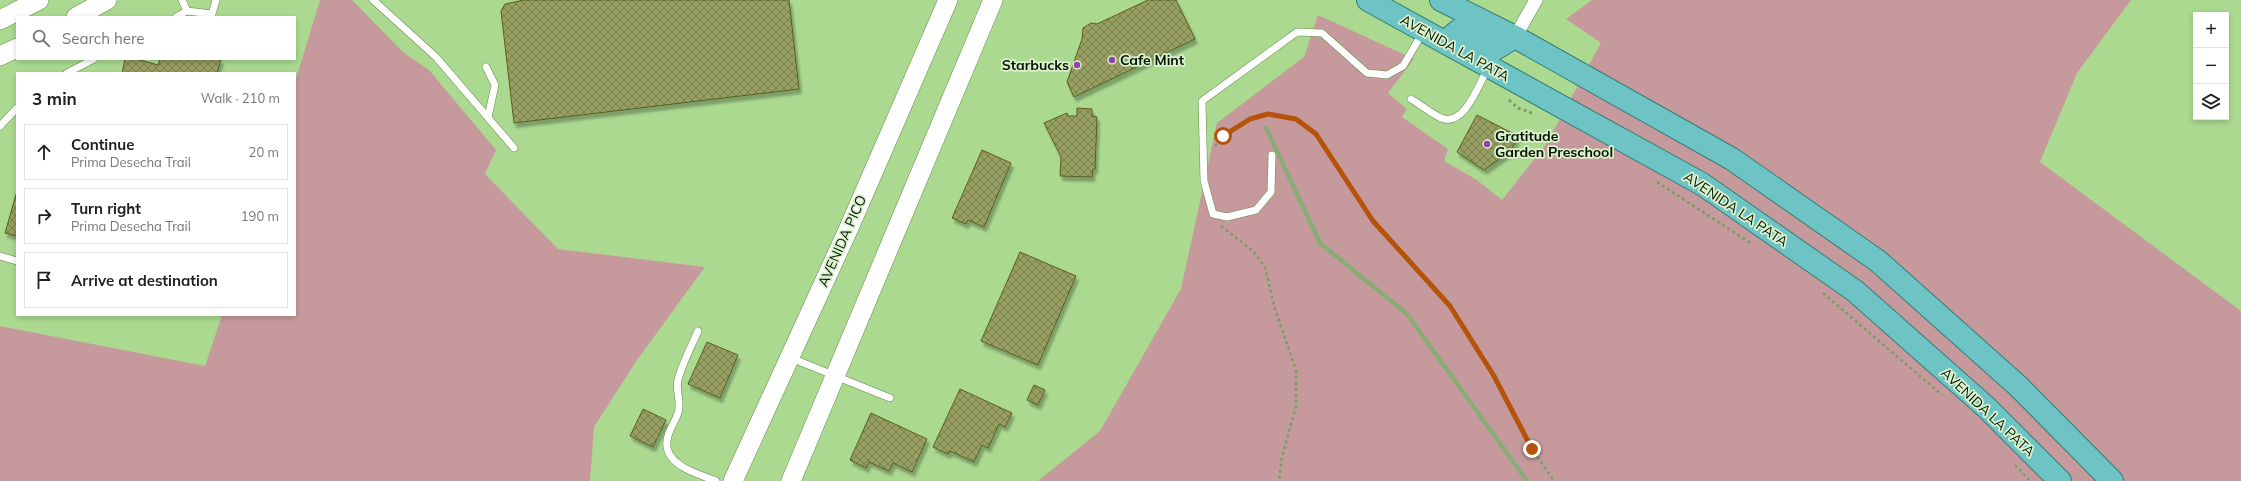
<!DOCTYPE html>
<html lang="en">
<head>
<meta charset="utf-8">
<style>
  :root { --surface:#fff; --page:#f6f6f6; --text:#202124; --muted:#757577; --line:#e0e0e0 }
  body { margin:0; font-family:Mulish,sans-serif; background:var(--page); color:var(--text) }
  .controls { position:absolute; right:12px; top:12px; display:grid; overflow:hidden; border-radius:0px; box-shadow:0 2px 6px #0003 }
  .controls button { width:36px; height:36px; display:grid; place-items:center; padding:0; border:0; border-bottom:1px solid var(--line); background:var(--surface); color:var(--text); font:20px sans-serif }
  .stop { position:absolute; width:12px; height:12px; margin:-9px; border:3px solid #b45309; border-radius:50%; background:#fff }
  .stop.end { background:#b45309; border-color:#fff; box-shadow:0 1px 4px #0008 }
  .list { margin:0; padding:0; list-style:none }
  h2 { display:flex; justify-content:space-between; align-items:center; height:52px; margin:0; padding:0 16px; font-size:17px }
  h2 small { font-size:13px; font-weight:400; color:var(--muted) }
  .list li { display:grid; grid-template-columns:26px 1fr auto; gap:12px; align-items:center; box-sizing:border-box; height:56px; margin:0 8px 8px; padding:0 8px; border:1px solid var(--line); border-radius:0px }
  .list b { display:block; font-size:15px; white-space:nowrap }
  .list p { margin:0; font-size:13px; white-space:nowrap; color:var(--muted) }
  .list em { font-size:13px; font-style:normal; color:var(--muted) }
  .icon { flex:none; width:22px; height:22px; fill:none; stroke:currentColor; stroke-width:2; stroke-linecap:round; stroke-linejoin:round }
  .map { position:relative; flex:none; width:2241px; height:481px; overflow:hidden }
  .search { position:absolute; background:var(--surface); box-shadow:0 2px 6px #0003; left:16px; top:16px; width:280px; height:44px; display:flex; align-items:center; gap:10px; box-sizing:border-box; padding:0 14px; border-radius:0px; color:var(--muted); font-size:15px }
  .panel { position:absolute; background:var(--surface); box-shadow:0 2px 6px #0003; left:16px; top:72px; width:280px; height:244px; border-radius:0px }
  .map>svg:first-child { display:block }
  .grass { fill:#c69a9d }
  .lines { fill:none; stroke-linecap:round; stroke-linejoin:round }
  .stream { stroke:#89ab76; stroke-width:4.5 }
  .building { fill:url(#building-cross-hatch); stroke:#585e1d; filter:url(#shadow) }
  .service-casing { stroke:#628c46; stroke-width:8 }
  .minor-casing { stroke:#628c46; stroke-width:14 }
  .secondary-casing { stroke:#628c46; stroke-width:20 }
  .trunk-casing { stroke:#327e76; stroke-width:24 }
  .path { stroke:#789d64; stroke-width:2.5; stroke-dasharray:3 3; stroke-linecap:butt }
  .service { stroke:#fff; stroke-width:7 }
  .minor { stroke:#fff; stroke-width:13 }
  .secondary { stroke:#fff; stroke-width:19 }
  .trunk { stroke:#6ec4c4; stroke-width:22 }
  .route { stroke:#b45309; stroke-width:5 }
  .poi-dot { fill:#9042b2; stroke:#dbf2ce; stroke-width:1.5 }
  .labels { text-anchor:middle; stroke-width:3.5; stroke-linejoin:round; paint-order:stroke }
  .street-label { font-size:14px; fill:#061500; stroke:#dbf2ce }
  .poi-label { font-size:14px; font-weight:bold; fill:#061500; stroke:#dbf2ce; text-anchor:start }
</style>
</head>
<body>
<div class="map">
<svg width="2241" height="481" viewBox="0 0 2241 481">
  <defs>
    <pattern id="building-cross-hatch" width="8" height="8" patternUnits="userSpaceOnUse"><rect width="8" height="8" fill="#989f62"/><path d="M0 0l8 8M0 8l8-8" fill="none" stroke="#7a804e"/></pattern>
    <filter id="shadow"><feDropShadow dx="2.5" dy="4.5" stdDeviation="1" flood-color="#0004"/></filter>
  </defs>
  <rect width="100%" height="100%" fill="#abd990"/>
  <g class="grass">
    <polygon points="320,0 352,0 403,52 429,70 496,150 485,174 558,249 705,267 637,360 594,427 590,481 0,481 0,326 205,366 222,315 295,315 295,82"/>
    <polygon points="1592,0 2131,0 2077,73 2040,162 2241,311 2241,481 1038,481 1100,431 1181,289 1217,123 1304,57 1318,15 1414,59 1388,93 1407,109 1402,117 1448,149 1444,161 1477,180 1502,200 1545,146 1601,43 1566,19"/>
  </g>
  <g class="lines">
    <polyline class="stream" points="1266,128 1320,243 1407,314 1527,481"/>
  </g>
  <g class="building">
    <polygon points="524,0 789,0 799,89 514,123 501,11 505,4"/>
    <polygon points="1148,0 1176,0 1195,39 1074,97 1067,82 1082,39 1083,28 1091,23 1097,24"/>
    <polygon points="125,59 137,59 158,65 160,59 221,59 217,73 122,73"/>
    <polygon points="1077,108 1092,109 1092,116 1097,117 1095,169 1093,169 1092,177 1060,176 1061,157 1044,123 1067,113 1068,116 1077,116"/>
    <polygon points="1477,115 1518,136 1510,152 1484,170 1457,152"/>
    <polygon points="982,150 1011,163 984,227 968,220 966,224 952,218"/>
    <polygon points="17,191 17,236 5,233"/>
    <polygon points="1020,252 1076,276 1038,365 981,341"/>
    <polygon points="707,342 738,355 720,398 688,384"/>
    <polygon points="1034,385 1045,390 1038,405 1027,400"/>
    <polygon points="960,389 1012,413 1005,427 999,424 988,448 982,445 974,462 950,451 948,454 933,447"/>
    <polygon points="643,409 666,420 653,447 630,436"/>
    <polygon points="871,413 927,439 912,472 893,463 889,471 869,462 866,468 850,460"/>
  </g>
  <g class="lines">
    <g class="service-casing">
      <g id="service">
        <polyline points="182,0 187,11"/>
        <polyline points="373,0 436,57 514,148"/>
        <polyline points="176,17 187,11 212,14 216,0"/>
        <polyline points="486,67 495,85 488,117"/>
        <polyline points="67,73 94,59"/>
        <path d="M 1411,99 C 1421,105 1431,113 1441,118 C 1464,128 1479,84 1488,68"/>
        <polyline points="0,126 17,108"/>
        <polyline points="1272,155 1271,192 1256,210 1227,217 1213,214 1204,181 1202,101 1297,32 1322,33 1367,73 1387,75 1403,66 1423,32"/>
        <polyline points="0,256 17,261"/>
        <path d="M 698,331 C 691,347 682,364 678,380 C 675,390 682,402 678,413 C 674,425 663,437 668,451 C 674,468 701,475 716,481"/>
        <polyline points="791,358 890,398"/>
      </g>
    </g>
    <g class="minor-casing">
      <polyline id="minor" points="1515,37 1536,0"/>
    </g>
    <g class="secondary-casing">
      <g id="secondary">
        <polyline points="76,17 107,0"/>
        <polyline points="0,20 39,0"/>
        <polyline points="0,56 17,48"/>
        <polyline points="733,481 848,230 948,0"/>
        <polyline points="791,481 993,0"/>
      </g>
    </g>
    <g class="trunk-casing">
      <g id="trunk">
        <polyline points="1368,0 1702,184 1855,291 1987,408 2060,481"/>
        <polyline points="1441,0 1515,37 1732,159 1878,261 2018,386 2112,481"/>
        <polyline points="1445,42 1459,30 1495,49 1515,37"/>
      </g>
    </g>
    <g class="path">
      <polyline points="1509,100 1518,108 1532,113"/>
      <polyline points="1215,146 1223,136 1250,119 1268,114 1296,119 1316,134 1373,221 1450,306 1494,376 1532,449 1554,481"/>
      <polyline points="1657,182 1752,244"/>
      <polyline points="1221,226 1253,251 1265,267 1275,309 1296,370 1296,406 1282,457 1279,481"/>
      <polyline points="1823,293 1942,395"/>
      <polyline points="2015,465 2030,481"/>
    </g>
    <use href="#service" class="service"/>
    <use href="#minor" class="minor"/>
    <use href="#secondary" class="secondary"/>
    <use href="#trunk" class="trunk"/>
  </g>
  <g class="lines">
    <polyline class="route" points="1223,136 1250,119 1268,114 1296,119 1316,134 1373,221 1450,306 1494,376 1532,449"/>
  </g>
  <g class="poi-dot">
    <circle cx="1112" cy="60" r="4"/>
    <circle cx="1077" cy="65" r="4"/>
    <circle cx="1487" cy="144" r="4"/>
  </g>
  <g class="labels">
    <g class="street-label">
      <text transform="translate(1455 48) rotate(29)" y="5">AVENIDA LA PATA</text>
      <text transform="translate(1736 209) rotate(34)" y="5">AVENIDA LA PATA</text>
      <text transform="translate(842 241) rotate(-66)" y="5">AVENIDA PICO</text>
      <text transform="translate(1988 412) rotate(43)" y="5">AVENIDA LA PATA</text>
    </g>
    <g class="poi-label">
      <text x="1120" y="65">Cafe Mint</text>
      <text x="1069" y="70" text-anchor="end">Starbucks</text>
      <text x="1495" y="141">Gratitude<tspan x="1495" dy="16">Garden Preschool</tspan></text>
    </g>
  </g>
</svg>
<div class="controls">
<button>+</button>
<button>−</button>
<button><svg class="icon" aria-label="layers" viewBox="0 0 24 24"><path d="M12 4l9 5-9 5-9-5zM3 14l9 5 9-5"/></svg></button>
</div>
<div class="stop" style="left:1223px;top:136px"></div>
<div class="stop end" style="left:1532px;top:449px"></div>
<div class="search"><svg class="icon" aria-label="search" viewBox="0 0 24 24"><circle cx="10" cy="10" r="6"/><path d="M15 15l6 6"/></svg>Search here</div>
<section class="panel">
<h2>3 min<small>Walk · 210 m</small></h2>
<ul class="list">
<li><svg class="icon" aria-label="ahead" viewBox="0 0 24 24"><path d="M12 20V5M6 11l6-6 6 6"/></svg><div><b>Continue</b><p>Prima Desecha Trail</p></div><em>20 m</em></li>
<li><svg class="icon" aria-label="right" viewBox="0 0 24 24"><path d="M7 20v-9h11M14 6l5 5-5 5"/></svg><div><b>Turn right</b><p>Prima Desecha Trail</p></div><em>190 m</em></li>
<li><svg class="icon" aria-label="arrive" viewBox="0 0 24 24"><path d="M6 21V4h12l-3 4 3 4H6"/></svg><div><b>Arrive at destination</b></div></li>
</ul>
</section>
</div>
</body>
</html>
